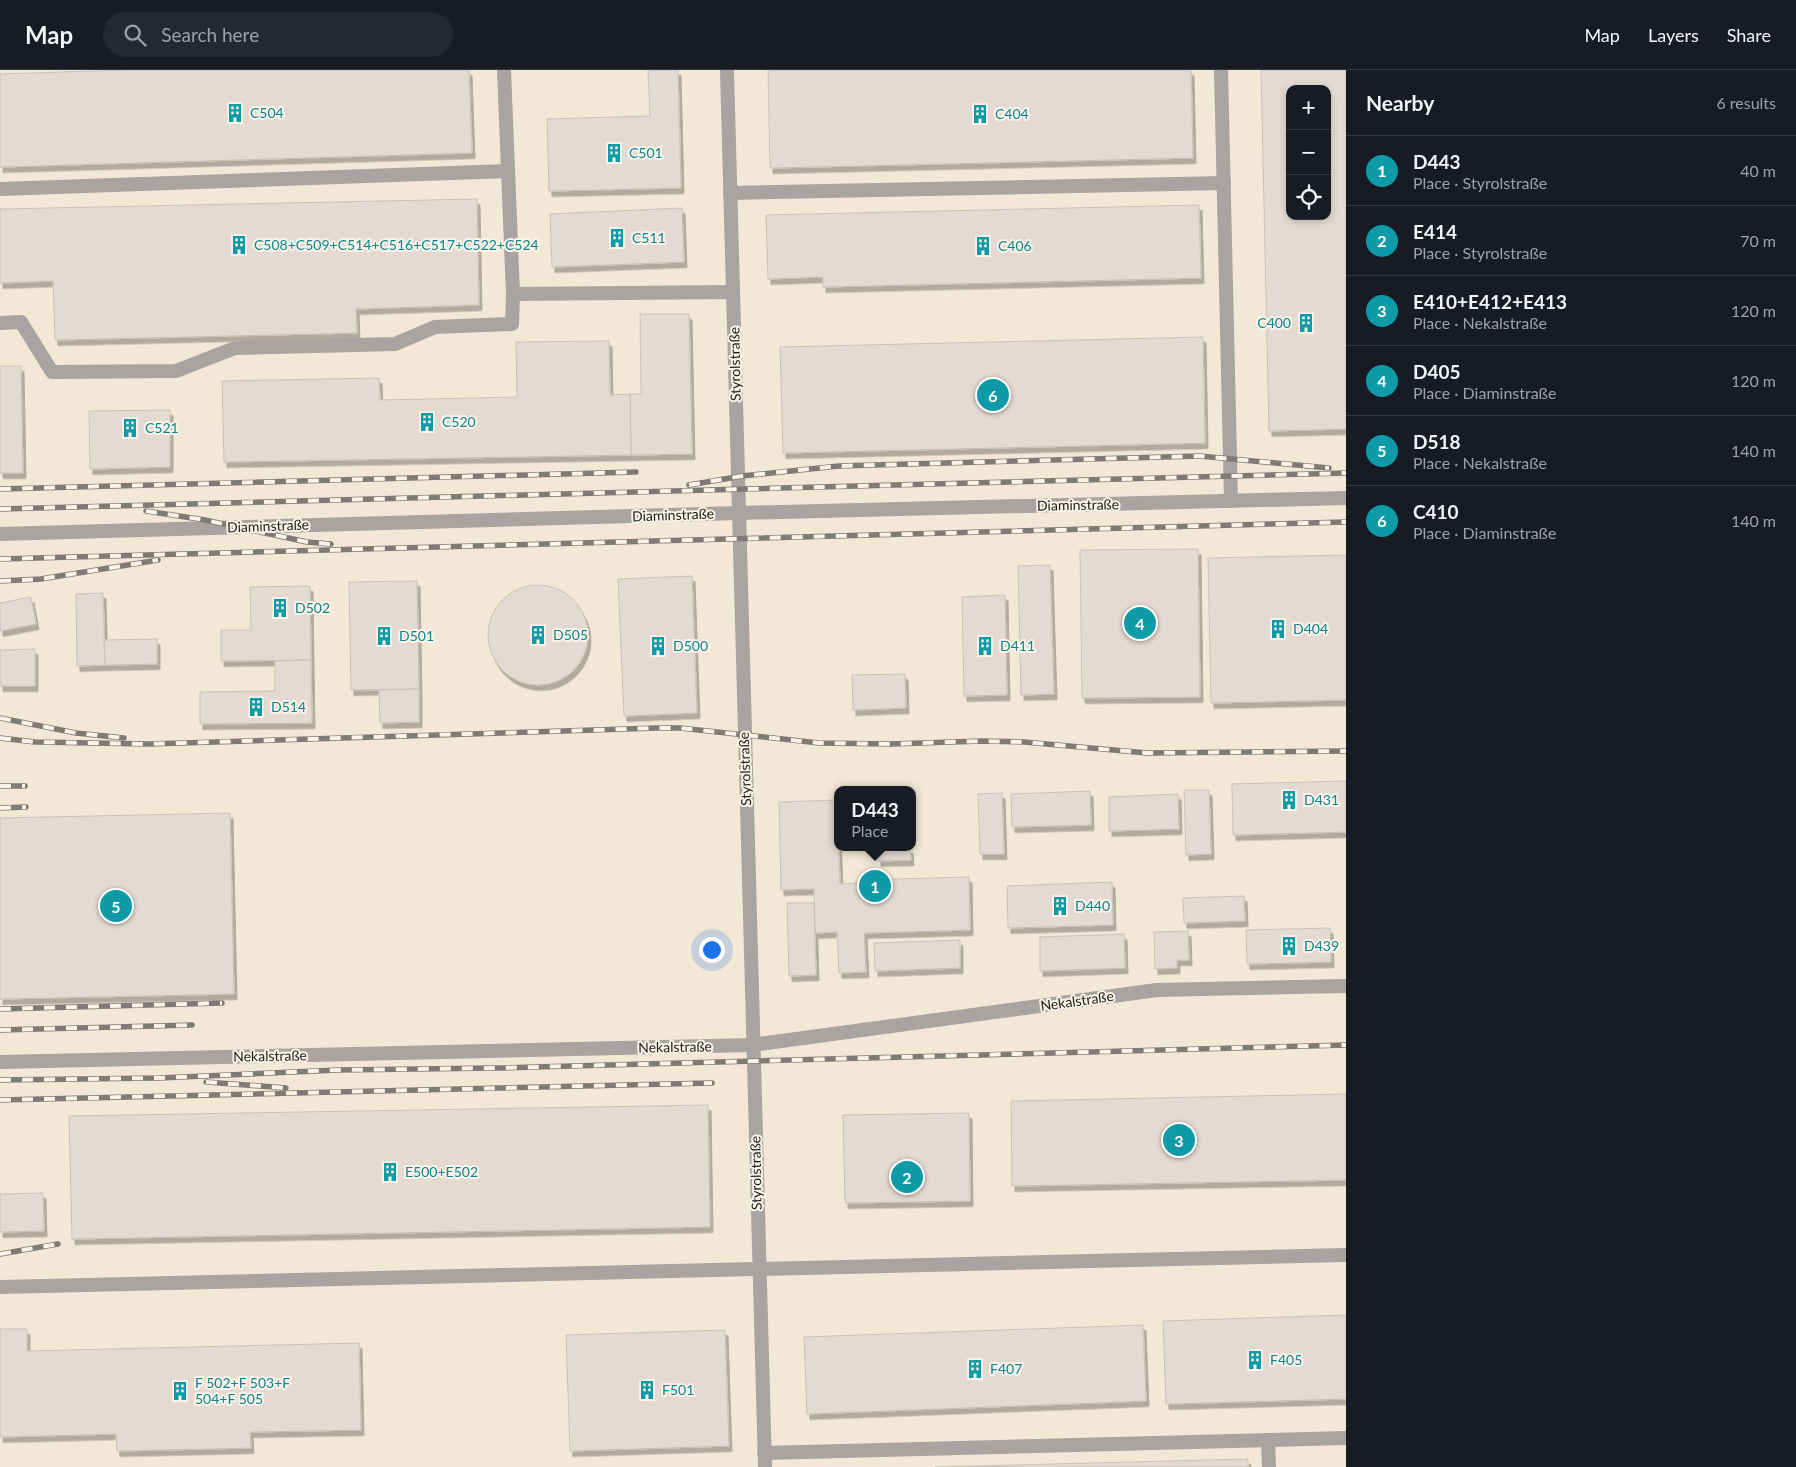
<!DOCTYPE html>
<html lang="en">
<head>
<meta charset="utf-8">
<style>
  :root { --surface:#171b24; --page:#242831; --text:#f1f3f6; --muted:#9ea1a6; --line:#363941; --accent:#ea580c }
  body { margin:0; font-family:Lato,sans-serif; background:var(--page); color:var(--text) }
  .controls { position:absolute; right:15px; top:15px; display:grid; overflow:hidden; border-radius:10px; box-shadow:0 2px 8px #0003 }
  .controls button { width:45px; height:45px; display:grid; place-items:center; padding:0; border:0; border-bottom:1px solid var(--line); background:var(--surface); color:var(--text); font:25px sans-serif }
  .you { position:absolute; left:711px; top:879px; width:18px; height:18px; margin:-12px; border:4px solid #fff; border-radius:50%; background:#1a73e8; box-shadow:0 0 0 8px #1a73e833 }
  .badge { display:grid; place-items:center; width:32px; height:32px; border-radius:50%; background:var(--accent); color:#fff; font-size:16px; font-weight:700 }
  .pin { position:absolute; translate:-50% -50%; border:2px solid #fff; box-shadow:0 1px 5px #0006 }
  .popup { position:absolute; left:834px; top:716px; width:82px; height:65px; box-sizing:border-box; display:grid; place-content:center; border-radius:10px; background:var(--surface); filter:drop-shadow(0 1px 4px #0005); font-size:16px; white-space:nowrap; color:var(--muted) }
  .popup b { font-size:19px; color:var(--text) }
  .popup::after { content:''; position:absolute; left:50%; top:100%; margin-left:-10px; border:10px solid transparent; border-top-color:var(--surface) }
  .list { margin:0; padding:0; list-style:none }
  h2 { display:flex; justify-content:space-between; align-items:center; height:65px; margin:0; padding:0 20px; font-size:21px }
  h2 small { font-size:16px; font-weight:400; color:var(--muted) }
  .list li { display:grid; grid-template-columns:32px 1fr auto; gap:15px; align-items:center; box-sizing:border-box; height:70px; padding:0 20px; border-top:1px solid var(--line) }
  .list b { display:block; font-size:19px; white-space:nowrap }
  .list p { margin:0; font-size:16px; white-space:nowrap; color:var(--muted) }
  .list em { font-size:16px; font-style:normal; color:var(--muted) }
  .icon { flex:none; width:28px; height:28px; fill:none; stroke:currentColor; stroke-width:2; stroke-linecap:round; stroke-linejoin:round }
  .map { position:relative; flex:none; width:1346px; height:1397px; overflow:hidden }
  header { display:flex; align-items:center; gap:30px; box-sizing:border-box; height:70px; padding:0 25px; background:var(--surface); border-bottom:1px solid var(--line) }
  header strong { font-size:24px }
  nav { display:flex; gap:28px; margin-inline-start:auto; font-size:18px }
  .search { width:350px; height:45px; background:var(--page); display:flex; align-items:center; gap:12px; box-sizing:border-box; padding:0 18px; border-radius:28px; color:var(--muted); font-size:19px }
  main { display:flex }
  aside { flex:1; background:var(--surface) }
  .map>svg:first-child { display:block }
  .built { fill:#f3e8d6; fill-rule:evenodd }
  .building { fill:#e5dad2; stroke:#cbc0b9; fill-rule:evenodd; filter:url(#shadow) }
  .lines { fill:none; stroke-linecap:round; stroke-linejoin:round }
  .service { stroke:#a9a3a1; stroke-width:14 }
  .minor { stroke:#a9a3a1; stroke-width:14 }
  .rail-casing { stroke:#7f7b74; stroke-width:5.5 }
  .rail { stroke:#faf4e8; stroke-width:4; stroke-dasharray:11; stroke-linecap:butt }
  .labels { text-anchor:middle; stroke-width:4; stroke-linejoin:round; paint-order:stroke }
  .culture-label { font-size:14px; fill:#0d838f; stroke:#faf4e8; text-anchor:start }
  .street-label { font-size:14px; fill:#1f1c18; stroke:#faf4e8 }
</style>
</head>
<body>
<header>
<strong>Map</strong>
<div class="search"><svg class="icon" aria-label="search" viewBox="0 0 24 24"><circle cx="10" cy="10" r="6"/><path d="M15 15l6 6"/></svg>Search here</div>
<nav><a>Map</a><a>Layers</a><a>Share</a></nav>
</header>
<main>
<div class="map">
<svg width="1346" height="1397" viewBox="0 0 1346 1397">
  <defs>
    <filter id="shadow"><feDropShadow dx="3" dy="5.5" stdDeviation="0" flood-color="#0004"/></filter>
  </defs>
  <rect width="100%" height="100%" fill="#faf4e8"/>
  <path class="built" d="M 0,0 L 1346,0 L 1346,1397 L 0,1397 ZM 1290,19 L 1327,19 L 1327,146 L 1290,146 ZM 838,720 L 912,720 L 912,777 L 838,777 Z"/>
  <g class="building">
    <polygon points="124,0 469,0 472,83 0,97 0,4"/>
    <polygon points="648,0 678,0 681,118 549,121 547,49 650,46"/>
    <polygon points="768,0 1191,0 1193,88 770,98"/>
    <path d="M 1261,0 L 1346,0 L 1346,359 L 1269,361 ZM 1290,19 L 1327,19 L 1327,146 L 1290,146 Z"/>
    <polygon points="477,129 479,235 356,239 357,263 55,270 53,211 0,213 0,139"/>
    <polygon points="1199,135 1201,208 823,217 823,207 768,209 766,145"/>
    <polygon points="682,138 684,192 552,197 550,144"/>
    <polygon points="640,244 689,244 692,384 631,385 630,324 641,324"/>
    <polygon points="1203,267 1205,373 783,383 780,277"/>
    <polygon points="609,271 610,325 630,324 631,385 224,392 222,311 379,308 380,330 517,327 516,272"/>
    <polygon points="0,296 21,296 23,403 0,403"/>
    <polygon points="170,340 170,397 90,399 89,341"/>
    <polygon points="1198,479 1200,627 1082,628 1080,480"/>
    <polygon points="1346,485 1346,630 1211,633 1208,488"/>
    <polygon points="1050,495 1054,624 1021,625 1018,496"/>
    <polygon points="692,506 697,643 624,646 618,509"/>
    <polygon points="417,511 419,619 351,620 349,512"/>
    <circle cx="538" cy="565" r="50"/>
    <polygon points="310,516 311,590 221,591 221,560 251,560 250,517"/>
    <polygon points="103,523 105,595 77,596 76,524"/>
    <polygon points="1005,525 1007,625 964,626 962,527"/>
    <polygon points="31,527 36,554 0,561 0,533"/>
    <polygon points="157,569 157,594 105,595 104,570"/>
    <polygon points="35,579 35,616 0,616 0,580"/>
    <polygon points="311,590 312,653 200,654 200,622 275,621 275,591"/>
    <polygon points="905,604 906,638 853,640 852,605"/>
    <polygon points="419,619 419,652 380,653 379,620"/>
    <polygon points="1346,711 1346,762 1233,765 1232,714"/>
    <polygon points="1184,720 1209,720 1211,784 1186,785"/>
    <polygon points="1090,721 1091,755 1012,757 1011,724"/>
    <polygon points="1002,723 1004,784 980,784 978,724"/>
    <polygon points="1178,724 1179,759 1109,761 1109,727"/>
    <polygon points="837,730 840,814 861,813 860,810 969,807 970,860 864,863 866,902 839,903 837,862 815,863 814,819 781,820 779,732"/>
    <polygon points="230,743 234,924 0,929 0,748"/>
    <polygon points="910,778 911,790 878,791 878,779"/>
    <polygon points="1112,812 1113,855 1008,858 1007,816"/>
    <polygon points="1244,826 1245,851 1184,853 1183,828"/>
    <polygon points="787,833 814,833 816,905 789,906"/>
    <polygon points="1330,858 1331,892 1247,894 1246,860"/>
    <polygon points="1188,861 1189,890 1177,890 1177,898 1155,899 1154,862"/>
    <polygon points="1124,864 1125,898 1040,901 1040,867"/>
    <polygon points="960,870 960,898 875,901 874,873"/>
    <polygon points="1346,1024 1346,1110 1012,1116 1011,1031"/>
    <polygon points="708,1035 710,1157 72,1169 69,1046"/>
    <polygon points="969,1043 970,1131 845,1133 843,1045"/>
    <polygon points="43,1123 44,1161 0,1162 0,1124"/>
    <polygon points="1346,1245 1346,1329 1166,1334 1163,1251"/>
    <polygon points="1143,1255 1146,1331 807,1344 804,1267"/>
    <polygon points="0,1259 27,1259 27,1281 359,1273 361,1360 250,1362 251,1378 117,1381 116,1364 0,1367"/>
    <polygon points="725,1260 729,1376 570,1381 566,1265"/>
    <polygon points="1248,1389 1248,1397 935,1397"/>
  </g>
  <g class="lines">
    <g class="service">
      <polyline points="504,0 513,224 733,222"/>
      <polyline points="0,119 508,101"/>
      <polyline points="730,123 1224,113"/>
      <polyline points="0,253 21,252 52,302 176,301 235,278 395,274 435,257 512,254 513,224"/>
      <polyline points="1268,1370 1269,1397"/>
      <polyline points="764,1383 1346,1368"/>
    </g>
    <g class="minor">
      <polyline points="727,0 765,1397"/>
      <polyline points="1221,0 1231,431"/>
      <polyline points="0,464 738,443 1346,428"/>
      <polyline points="0,992 752,975 1157,920 1346,916"/>
      <polyline points="0,1217 1346,1185"/>
    </g>
    <g class="rail-casing">
      <g id="rail">
        <polyline points="689,415 742,406 839,396 1200,386 1329,398"/>
        <polyline points="0,419 636,402"/>
        <polyline points="0,439 1346,403"/>
        <polyline points="146,441 205,450 307,472 331,474"/>
        <polyline points="0,489 1346,452"/>
        <polyline points="0,511 41,509 158,490"/>
        <polyline points="0,648 76,663 124,668"/>
        <polyline points="0,668 35,672 149,674 657,658 680,658 819,673 891,674 982,671 1024,672 1147,683 1346,681"/>
        <polyline points="0,716 25,716"/>
        <polyline points="0,738 26,737"/>
        <polyline points="0,939 222,933"/>
        <polyline points="0,960 192,955"/>
        <polyline points="0,1010 159,1008 338,1000 498,998 1346,975"/>
        <polyline points="206,1012 286,1018"/>
        <polyline points="0,1030 712,1013"/>
        <polyline points="0,1184 58,1174"/>
      </g>
    </g>
    <use href="#rail" class="rail"/>
  </g>
  <defs>
    <g id="building-bare" transform="scale(1.5)"><path d="M-4-6H4V6H1V3H-1V6H-4ZM-2.5-4.3h1.7v1.8h-1.7ZM.8-4.3h1.7v1.8H.8ZM-2.5-1h1.7V.8h-1.7ZM.8-1h1.7V.8H.8Z" fill="#0f9aa8" stroke="#faf4e8" stroke-width="2.5" paint-order="stroke"/></g>
  </defs>
  <g fill-rule="evenodd">
    <use href="#building-bare" x="235" y="43"/>
    <use href="#building-bare" x="980" y="44"/>
    <use href="#building-bare" x="614" y="83"/>
    <use href="#building-bare" x="617" y="168"/>
    <use href="#building-bare" x="239" y="175"/>
    <use href="#building-bare" x="983" y="176"/>
    <use href="#building-bare" x="1306" y="253"/>
    <use href="#building-bare" x="427" y="352"/>
    <use href="#building-bare" x="130" y="358"/>
    <use href="#building-bare" x="280" y="538"/>
    <use href="#building-bare" x="1278" y="559"/>
    <use href="#building-bare" x="538" y="565"/>
    <use href="#building-bare" x="384" y="566"/>
    <use href="#building-bare" x="658" y="576"/>
    <use href="#building-bare" x="985" y="576"/>
    <use href="#building-bare" x="256" y="637"/>
    <use href="#building-bare" x="1289" y="730"/>
    <use href="#building-bare" x="1060" y="836"/>
    <use href="#building-bare" x="1289" y="876"/>
    <use href="#building-bare" x="390" y="1102"/>
    <use href="#building-bare" x="1255" y="1290"/>
    <use href="#building-bare" x="975" y="1299"/>
    <use href="#building-bare" x="647" y="1320"/>
    <use href="#building-bare" x="180" y="1321"/>
  </g>
  <g class="labels">
    <g class="culture-label">
      <text x="250" y="48">C504</text>
      <text x="995" y="49">C404</text>
      <text x="629" y="88">C501</text>
      <text x="632" y="173">C511</text>
      <text x="254" y="180">C508+C509+C514+C516+C517+C522+C524</text>
      <text x="998" y="181">C406</text>
      <text x="1291" y="258" text-anchor="end">C400</text>
      <text x="442" y="357">C520</text>
      <text x="145" y="363">C521</text>
      <text x="295" y="543">D502</text>
      <text x="1293" y="564">D404</text>
      <text x="553" y="570">D505</text>
      <text x="399" y="571">D501</text>
      <text x="673" y="581">D500</text>
      <text x="1000" y="581">D411</text>
      <text x="271" y="642">D514</text>
      <text x="1304" y="735">D431</text>
      <text x="1075" y="841">D440</text>
      <text x="1304" y="881">D439</text>
      <text x="405" y="1107">E500+E502</text>
      <text x="1270" y="1295">F405</text>
      <text x="990" y="1304">F407</text>
      <text x="195" y="1318">F 502+F 503+F<tspan x="195" dy="16">504+F 505</tspan></text>
      <text x="662" y="1325">F501</text>
    </g>
    <g class="street-label">
      <text transform="translate(735 294) rotate(-91)" y="5">Styrolstraße</text>
      <text transform="translate(1078 435) rotate(-1)" y="5">Diaminstraße</text>
      <text transform="translate(673 445) rotate(-2)" y="5">Diaminstraße</text>
      <text transform="translate(268 456) rotate(-2)" y="5">Diaminstraße</text>
      <text transform="translate(745 699) rotate(-92)" y="5">Styrolstraße</text>
      <text transform="translate(1077 931) rotate(-8)" y="5">Nekalstraße</text>
      <text transform="translate(675 977) rotate(-1)" y="5">Nekalstraße</text>
      <text transform="translate(270 986) rotate(-1)" y="5">Nekalstraße</text>
      <text transform="translate(756 1103) rotate(-91)" y="5">Styrolstraße</text>
    </g>
  </g>
</svg>
<div class="controls">
<button>+</button>
<button>−</button>
<button><svg class="icon" aria-label="locate" viewBox="0 0 24 24"><circle cx="12" cy="12" r="6"/><path d="M12 2v4M12 18v4M2 12h4M18 12h4"/></svg></button>
</div>
<div class="you"></div>
<div class="pin badge" style="left:875px;top:816px;background:#0f9aa8">1</div>
<div class="popup"><b>D443</b>Place</div>
<div class="pin badge" style="left:907px;top:1107px;background:#0f9aa8">2</div>
<div class="pin badge" style="left:1179px;top:1070px;background:#0f9aa8">3</div>
<div class="pin badge" style="left:1140px;top:553px;background:#0f9aa8">4</div>
<div class="pin badge" style="left:116px;top:836px;background:#0f9aa8">5</div>
<div class="pin badge" style="left:993px;top:325px;background:#0f9aa8">6</div>
</div>
<aside>
<h2>Nearby<small>6 results</small></h2>
<ul class="list">
<li><span class="badge" style="background:#0f9aa8">1</span><div><b>D443</b><p>Place · Styrolstraße</p></div><em>40 m</em></li>
<li><span class="badge" style="background:#0f9aa8">2</span><div><b>E414</b><p>Place · Styrolstraße</p></div><em>70 m</em></li>
<li><span class="badge" style="background:#0f9aa8">3</span><div><b>E410+E412+E413</b><p>Place · Nekalstraße</p></div><em>120 m</em></li>
<li><span class="badge" style="background:#0f9aa8">4</span><div><b>D405</b><p>Place · Diaminstraße</p></div><em>120 m</em></li>
<li><span class="badge" style="background:#0f9aa8">5</span><div><b>D518</b><p>Place · Nekalstraße</p></div><em>140 m</em></li>
<li><span class="badge" style="background:#0f9aa8">6</span><div><b>C410</b><p>Place · Diaminstraße</p></div><em>140 m</em></li>
</ul>
</aside>
</main>
</body>
</html>
